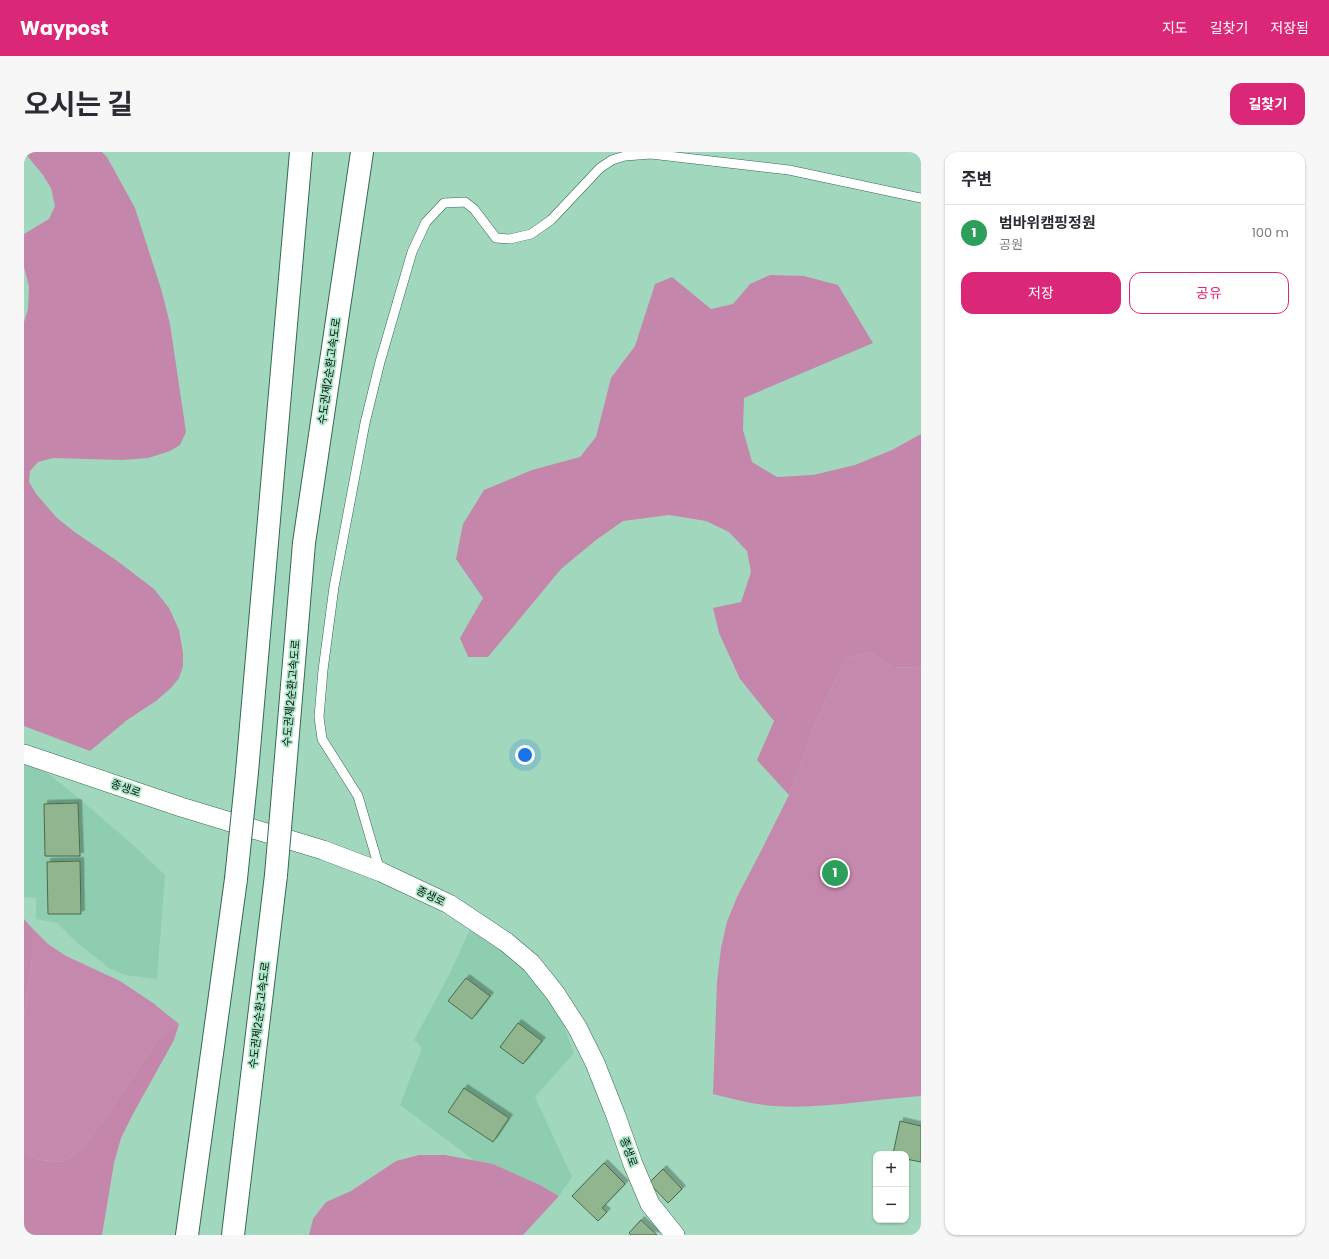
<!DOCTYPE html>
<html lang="ko">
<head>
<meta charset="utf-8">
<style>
  :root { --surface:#fff; --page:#f7f7f7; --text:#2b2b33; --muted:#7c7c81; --line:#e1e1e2; --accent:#db2777 }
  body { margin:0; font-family:Poppins,"Noto Sans KR",sans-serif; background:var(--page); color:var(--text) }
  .controls { position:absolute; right:12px; bottom:12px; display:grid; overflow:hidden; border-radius:8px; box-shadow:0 1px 3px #0004 }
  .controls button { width:36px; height:36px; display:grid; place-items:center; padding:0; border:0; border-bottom:1px solid var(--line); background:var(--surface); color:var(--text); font:20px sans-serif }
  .you { position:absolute; left:501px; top:603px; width:14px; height:14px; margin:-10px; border:3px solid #fff; border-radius:50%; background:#1a73e8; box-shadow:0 0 0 6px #1a73e833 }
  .badge { display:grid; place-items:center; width:26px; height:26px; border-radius:50%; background:var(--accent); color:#fff; font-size:13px; font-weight:700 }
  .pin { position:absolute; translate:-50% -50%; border:2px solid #fff; box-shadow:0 1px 4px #0006 }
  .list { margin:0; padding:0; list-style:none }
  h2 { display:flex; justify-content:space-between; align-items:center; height:52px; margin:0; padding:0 16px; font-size:17px }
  h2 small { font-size:13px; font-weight:400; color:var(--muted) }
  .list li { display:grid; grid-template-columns:26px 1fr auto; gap:12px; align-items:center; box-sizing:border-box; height:56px; padding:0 16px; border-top:1px solid var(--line) }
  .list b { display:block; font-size:15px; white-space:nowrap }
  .list p { margin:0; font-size:13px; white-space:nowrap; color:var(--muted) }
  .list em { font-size:13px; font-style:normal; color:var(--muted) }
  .actions { display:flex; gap:8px; padding:12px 16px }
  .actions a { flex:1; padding:9px 0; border:1px solid var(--accent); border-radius:12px; text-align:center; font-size:14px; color:var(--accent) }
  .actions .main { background:var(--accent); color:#fff }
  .map { position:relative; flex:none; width:897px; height:1083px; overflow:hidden; border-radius:12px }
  header { display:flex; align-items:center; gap:24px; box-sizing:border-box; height:56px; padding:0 20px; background:var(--accent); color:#fff }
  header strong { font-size:19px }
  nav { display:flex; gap:22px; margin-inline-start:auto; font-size:14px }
  .intro { display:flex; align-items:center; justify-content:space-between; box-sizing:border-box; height:96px; padding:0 24px }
  h1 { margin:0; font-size:28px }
  .button { padding:10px 18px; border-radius:12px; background:var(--accent); color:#fff; font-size:14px; font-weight:700 }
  main { display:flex; gap:24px; padding:0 24px }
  aside { flex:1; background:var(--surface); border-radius:12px; box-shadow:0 1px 3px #0004 }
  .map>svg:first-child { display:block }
  .built { fill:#8ecdaf }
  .green { fill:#c589ad }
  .forest { fill:#c486ab }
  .building { fill:#91b68f; stroke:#496b47; filter:url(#shadow) }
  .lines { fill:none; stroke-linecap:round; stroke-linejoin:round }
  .service-casing { stroke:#346952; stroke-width:10 }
  .minor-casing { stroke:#346952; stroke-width:20 }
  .motorway-casing { stroke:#346952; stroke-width:24 }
  .service { stroke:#fff; stroke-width:9 }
  .minor { stroke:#fff; stroke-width:19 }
  .motorway { stroke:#fff; stroke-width:22 }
  .motorway-bridge-casing { stroke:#346952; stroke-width:24; stroke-linecap:butt }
  .motorway-bridge { stroke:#fff; stroke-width:22 }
  .labels { text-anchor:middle; stroke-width:3.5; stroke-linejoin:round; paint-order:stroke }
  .street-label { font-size:11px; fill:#001109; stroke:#aee6ca }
</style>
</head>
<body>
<header>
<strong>Waypost</strong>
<nav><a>지도</a><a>길찾기</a><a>저장됨</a></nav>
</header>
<div class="intro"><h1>오시는 길</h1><a class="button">길찾기</a></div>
<main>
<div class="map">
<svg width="897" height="1083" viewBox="0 0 897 1083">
  <defs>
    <filter id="shadow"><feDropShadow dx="3.5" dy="-3.5" stdDeviation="0" flood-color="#0004"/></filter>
  </defs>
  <rect width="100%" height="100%" fill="#a1d8bd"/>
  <g class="built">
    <polygon points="0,607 10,611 45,638 108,692 141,723 133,827 101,823 85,816 51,789 33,771 12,767 12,746 0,745"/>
    <polygon points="449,771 496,804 536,863 550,901 511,945 548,1025 535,1044 516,1033 469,1012 451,1009 376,953 398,896 390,888 426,821"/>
  </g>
  <g class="green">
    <path d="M 845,500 L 868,515 L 893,516 L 897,513 L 897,944 C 847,947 790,959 740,953 C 723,951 706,946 689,942 L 693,830 L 697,796 L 703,770 L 713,745 L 738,697 L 765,643 L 791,573 L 821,507 Z"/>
    <polygon points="8,776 24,792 42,804 96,829 129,851 155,872 137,883 76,972 57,997 39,1010 17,1008 0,999 0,866 8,807"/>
  </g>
  <g class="forest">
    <polygon points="0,0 78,0 83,5 111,56 138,140 146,172 162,280 156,293 146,299 124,306 98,308 29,306 14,310 6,319 5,330 13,343 33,366 52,381 92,408 130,437 145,456 155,478 159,501 159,514 155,526 148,535 132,549 103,568 66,599 0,574 0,170 4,157 5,135 0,115 0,82 25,67 31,54 27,36 19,23"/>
    <polygon points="746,123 780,124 814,133 849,191 720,246 719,278 728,310 753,325 789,323 831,313 868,298 897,282 897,513 893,516 868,515 845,500 821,507 791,573 765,643 733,608 750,569 716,527 695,481 689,456 717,450 727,420 723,399 705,380 682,369 645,363 599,369 572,388 537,417 464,505 444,505 436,486 459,446 432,407 439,372 460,338 508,318 556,305 572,285 587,226 611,194 631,132 648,125 687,157 709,152 726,132"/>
    <polygon points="0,767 8,776 8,807 0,866"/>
    <polygon points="155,872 150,888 109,962 97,986 90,1011 78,1083 0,1083 0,999 17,1008 39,1010 57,997 76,972 137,883"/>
    <polygon points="395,1003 421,1003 469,1012 516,1033 535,1044 499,1083 285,1083 289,1067 302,1050 327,1039 372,1009"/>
  </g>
  <g class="building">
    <polygon points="54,651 56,704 21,704 20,652"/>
    <polygon points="56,709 57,762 24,762 23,710"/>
    <polygon points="442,826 466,844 448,867 424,849"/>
    <polygon points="494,871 518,889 499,912 476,895"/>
    <polygon points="440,936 485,966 469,990 424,960"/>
    <polygon points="876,969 897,974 897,1010 882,1007 882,1002 869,1002"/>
    <polygon points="580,1011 601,1032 578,1056 583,1060 574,1069 548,1044"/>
    <polygon points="639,1017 658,1037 644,1051 625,1031"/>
    <polygon points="617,1068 633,1083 607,1083 605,1081"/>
  </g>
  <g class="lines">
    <g class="service-casing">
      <polyline id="service" points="356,719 334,644 298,587 295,565 299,518 310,435 341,271 356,210 388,100 402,70 420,51 441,50 450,57 472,86 486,87 507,82 527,68 576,16 588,8 601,4 627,2 765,18 897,46"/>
    </g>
    <g class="minor-casing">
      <polyline id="minor" points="0,602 157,655 299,698 357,720 425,752 482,790 507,811 531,841 553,875 571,911 592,964 609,1012 626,1052 651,1083"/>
    </g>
    <g class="motorway-casing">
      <g id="motorway">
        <polyline points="223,620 277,0"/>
        <polyline points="260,629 280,391 338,0"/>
        <polyline points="163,1083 212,727"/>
        <polyline points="209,1083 252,723"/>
      </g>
    </g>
    <use href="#service" class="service"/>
    <use href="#minor" class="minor"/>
    <use href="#motorway" class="motorway"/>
    <g class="motorway-bridge-casing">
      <g id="motorway-bridge">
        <polyline points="252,723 260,629"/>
        <polyline points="212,727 223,620"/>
      </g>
    </g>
    <use href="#motorway-bridge" class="motorway-bridge"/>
  </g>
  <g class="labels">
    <g class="street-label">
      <text transform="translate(305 219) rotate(-82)" y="4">수도권제2순환고속도로</text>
      <text transform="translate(267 541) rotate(-85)" y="4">수도권제2순환고속도로</text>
      <text transform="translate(102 636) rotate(19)" y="4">종생로</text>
      <text transform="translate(407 744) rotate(26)" y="4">종생로</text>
      <text transform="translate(235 863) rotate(-83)" y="4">수도권제2순환고속도로</text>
      <text transform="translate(605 1000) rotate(70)" y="4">종생로</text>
    </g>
  </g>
</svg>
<div class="controls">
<button>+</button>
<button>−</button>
</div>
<div class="you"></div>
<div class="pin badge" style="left:811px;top:721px;background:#2e9e5b">1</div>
</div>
<aside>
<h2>주변<small></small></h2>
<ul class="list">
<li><span class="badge" style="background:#2e9e5b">1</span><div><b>범바위캠핑정원</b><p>공원</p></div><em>100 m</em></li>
</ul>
<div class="actions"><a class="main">저장</a><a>공유</a></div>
</aside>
</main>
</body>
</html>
